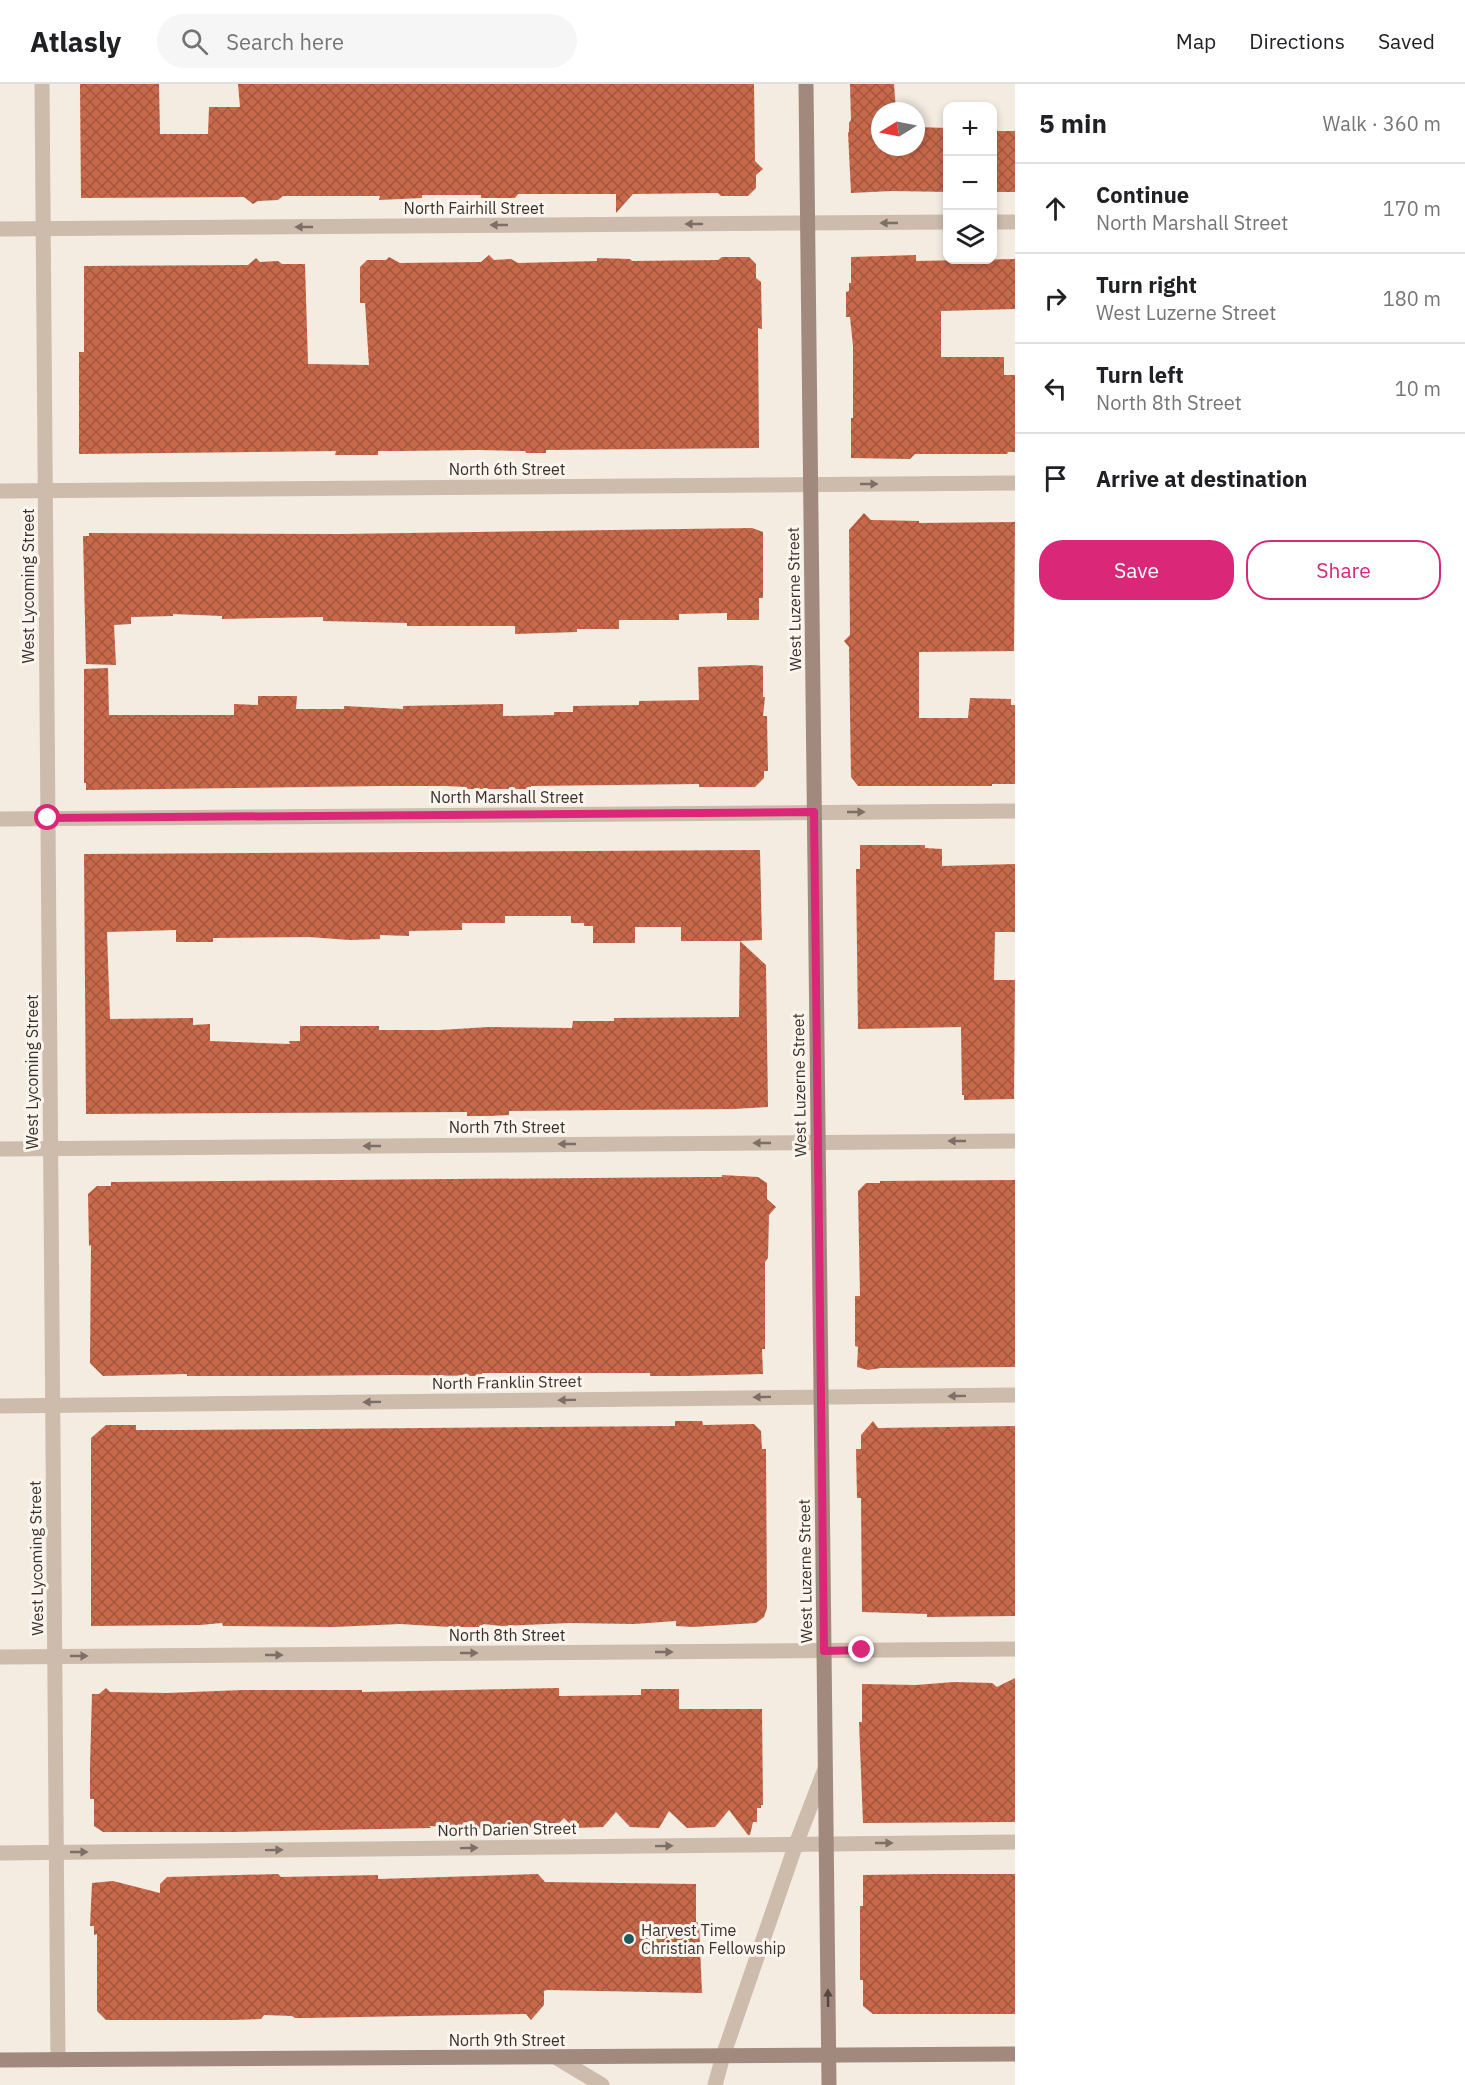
<!DOCTYPE html>
<html lang="en">
<head>
<meta charset="utf-8">
<style>
  :root { --surface:#fff; --page:#f6f6f6; --text:#202124; --muted:#757577; --line:#e0e0e0; --accent:#db2777 }
  body { margin:0; font-family:"IBM Plex Sans",sans-serif; background:var(--page); color:var(--text) }
  .controls { position:absolute; right:18px; top:18px; display:grid; overflow:hidden; border-radius:12px; box-shadow:0 3px 9px #0003 }
  .controls button { width:54px; height:54px; display:grid; place-items:center; padding:0; border:0; border-bottom:2px solid var(--line); background:var(--surface); color:var(--text); font:30px sans-serif }
  .compass { position:absolute; left:871px; top:18px; width:54px; height:54px; border-radius:50%; background:var(--surface); box-shadow:0 3px 9px #0003; rotate:260deg }
  .stop { position:absolute; width:18px; height:18px; margin:-14px; border:4px solid #db2777; border-radius:50%; background:#fff }
  .stop.end { background:#db2777; border-color:#fff; box-shadow:0 2px 6px #0008 }
  .list { margin:0; padding:0; list-style:none }
  h2 { display:flex; justify-content:space-between; align-items:center; height:78px; margin:0; padding:0 24px; font-size:26px }
  h2 small { font-size:20px; font-weight:400; color:var(--muted) }
  .list li { display:grid; grid-template-columns:39px 1fr auto; gap:18px; align-items:center; box-sizing:border-box; height:90px; padding:0 24px; border-top:2px solid var(--line) }
  .list b { display:block; font-size:22px; white-space:nowrap }
  .list p { margin:0; font-size:20px; white-space:nowrap; color:var(--muted) }
  .list em { font-size:20px; font-style:normal; color:var(--muted) }
  .actions { display:flex; gap:12px; padding:18px 24px }
  .actions a { flex:1; padding:14px 0; border:2px solid var(--accent); border-radius:24px; text-align:center; font-size:21px; color:var(--accent) }
  .actions .main { background:var(--accent); color:#fff }
  .icon { flex:none; width:33px; height:33px; fill:none; stroke:currentColor; stroke-width:2; stroke-linecap:round; stroke-linejoin:round }
  .map { position:relative; flex:none; width:1015px; height:2001px; overflow:hidden }
  header { display:flex; align-items:center; gap:36px; box-sizing:border-box; height:84px; padding:0 30px; background:var(--surface); border-bottom:2px solid var(--line) }
  header strong { font-size:28px }
  nav { display:flex; gap:33px; margin-inline-start:auto; font-size:21px }
  .search { width:420px; height:54px; background:var(--page); display:flex; align-items:center; gap:15px; box-sizing:border-box; padding:0 21px; border-radius:33px; color:var(--muted); font-size:22px }
  main { display:flex }
  aside { flex:1; background:var(--surface) }
  .map>svg:first-child { display:block }
  .building { fill:url(#building-cross-hatch); fill-rule:evenodd }
  .lines { fill:none; stroke-linecap:round; stroke-linejoin:round }
  .street { stroke:#cdbbac; stroke-width:15 }
  .secondary { stroke:#a18a7d; stroke-width:15 }
  .oneway { fill:#7d6f65 }
  .oneway2 { fill:#544640 }
  .route { stroke:#db2777; stroke-width:8 }
  .poi-dot { fill:#1f5a5e; stroke:#fbf5ee; stroke-width:2 }
  .labels { text-anchor:middle; stroke-width:6; stroke-linejoin:round; paint-order:stroke }
  .street-label { font-size:16px; fill:#3b302b; stroke:#fbf5ee }
  .poi-label { font-size:16px; fill:#3b302b; stroke:#fbf5ee; text-anchor:start }
</style>
</head>
<body>
<header>
<strong>Atlasly</strong>
<div class="search"><svg class="icon" aria-label="search" viewBox="0 0 24 24"><circle cx="10" cy="10" r="6"/><path d="M15 15l6 6"/></svg>Search here</div>
<nav><a>Map</a><a>Directions</a><a>Saved</a></nav>
</header>
<main>
<div class="map">
<svg width="1015" height="2001" viewBox="0 0 1015 2001">
  <defs>
    <pattern id="building-cross-hatch" width="8" height="8" patternUnits="userSpaceOnUse" patternTransform="scale(1.5)"><rect width="8" height="8" fill="#c8694b"/><path d="M0 0l8 8M0 8l8-8" fill="none" stroke="#a4573f"/></pattern>
  </defs>
  <rect width="100%" height="100%" fill="#f4ebe1"/>
  <g class="building">
    <polygon points="80,0 159,0 160,50 208,50 209,23 240,23 238,0 754,0 755,77 763,85 756,91 756,104 748,112 721,112 718,109 633,110 616,129 616,110 518,110 515,114 481,114 481,111 422,111 422,114 379,116 380,112 283,112 278,116 258,117 253,120 244,113 81,114"/>
    <polygon points="850,0 894,0 896,27 880,27 880,63 916,63 916,43 948,44 948,108 892,107 851,109 848,48 849,48 849,39 851,36"/>
    <rect x="993" y="47" width="22" height="61"/>
    <polygon points="489,171 494,176 511,175 518,179 597,177 597,174 630,175 632,177 718,176 722,173 749,173 756,180 756,194 761,198 762,245 758,244 759,364 546,366 546,369 526,369 525,367 479,366 399,367 378,367 378,371 335,371 336,367 79,370 79,268 84,268 84,182 248,181 256,174 260,178 278,177 282,180 305,180 308,280 369,281 365,219 360,219 360,183 367,176 386,176 389,173 400,179 481,178"/>
    <polygon points="916,171 916,177 1015,175 1015,225 941,227 941,273 1004,273 1004,291 1015,291 1015,368 1008,368 1007,370 915,370 910,375 851,374 851,334 853,334 853,262 850,233 846,233 846,208 849,207 849,199 851,199 851,173"/>
    <polygon points="864,429 871,436 919,437 919,439 1015,438 1014,567 919,568 919,634 968,634 970,614 1011,615 1011,621 1015,621 1015,700 992,700 992,702 858,702 851,693 849,563 844,557 850,551 849,446"/>
    <polygon points="752,444 763,448 763,514 759,514 759,536 727,536 727,529 679,530 679,536 619,536 619,545 577,545 577,548 515,550 515,542 407,542 407,539 323,537 323,533 222,535 222,532 173,530 173,532 131,533 131,540 114,541 116,581 86,580 83,452 89,452 89,449 341,450"/>
    <polygon points="754,581 763,582 763,613 765,613 763,632 767,632 768,687 764,687 764,694 755,703 699,703 699,700 531,702 531,705 467,705 466,703 446,702 383,702 86,706 86,699 84,699 84,585 108,584 109,631 234,631 234,620 258,621 258,612 297,612 296,625 344,625 344,622 403,625 403,622 503,620 503,632 554,631 554,628 573,628 573,622 639,621 639,617 699,616 698,583"/>
    <polygon points="860,761 925,761 925,764 942,765 942,782 1015,780 1015,848 995,848 994,896 1015,896 1014,1015 964,1016 964,1011 962,1011 961,943 858,945 856,785 860,785"/>
    <path d="M 760,766 L 762,856 L 740,857 L 766,881 L 768,1023 L 733,1025 L 509,1027 L 509,1031 L 489,1032 L 467,1032 L 467,1028 L 86,1030 L 84,770 ZM 505,832 L 571,832 L 571,839 L 584,839 L 584,842 L 593,842 L 593,859 L 635,859 L 635,843 L 681,843 L 681,857 L 740,857 L 739,933 L 614,934 L 614,937 L 573,937 L 572,944 L 489,943 L 440,946 L 379,946 L 379,942 L 300,942 L 300,957 L 289,957 L 290,960 L 210,957 L 210,940 L 193,941 L 193,934 L 110,935 L 107,848 L 176,846 L 176,858 L 213,858 L 213,854 L 309,853 L 350,856 L 380,855 L 380,851 L 409,852 L 409,847 L 462,846 L 462,839 L 505,839 Z"/>
    <polygon points="722,1091 758,1093 767,1099 767,1115 776,1123 769,1131 768,1174 765,1178 765,1265 762,1265 763,1290 686,1292 650,1292 650,1289 482,1289 482,1292 398,1291 292,1292 187,1292 187,1290 103,1292 90,1279 91,1161 89,1162 88,1110 97,1102 111,1102 111,1098 701,1093 722,1093"/>
    <polygon points="1015,1096 1015,1283 881,1284 868,1286 857,1283 858,1263 855,1262 855,1212 860,1212 858,1107 866,1099 880,1099 880,1097"/>
    <polygon points="675,1337 702,1337 703,1341 754,1340 761,1347 762,1365 766,1365 767,1524 764,1533 756,1539 693,1543 676,1542 676,1537 634,1540 569,1539 502,1542 483,1540 483,1543 450,1543 400,1540 334,1543 223,1542 222,1539 200,1541 91,1542 91,1354 106,1341 136,1341 136,1346 179,1346 675,1342"/>
    <polygon points="873,1337 878,1344 1015,1342 1015,1532 927,1533 927,1530 862,1528 861,1414 857,1414 856,1365 861,1365 861,1351"/>
    <polygon points="1015,1594 1015,1738 863,1739 859,1638 862,1638 862,1600 916,1601 954,1598 992,1599 997,1603"/>
    <polygon points="106,1604 110,1608 167,1609 243,1606 362,1606 362,1608 559,1604 559,1612 641,1611 641,1605 679,1605 679,1625 762,1625 763,1721 761,1721 761,1724 757,1724 757,1738 753,1738 750,1751 748,1751 729,1726 715,1743 687,1744 669,1727 659,1744 630,1743 616,1728 603,1743 574,1744 564,1734 550,1748 545,1743 483,1745 429,1742 431,1744 233,1748 103,1748 94,1742 94,1715 90,1715 90,1682 92,1610 99,1610"/>
    <polygon points="278,1790 281,1793 378,1791 378,1795 538,1790 545,1798 696,1800 696,1838 699,1839 702,1909 547,1906 544,1907 544,1921 531,1936 526,1930 305,1934 295,1934 292,1932 264,1931 261,1935 232,1936 106,1936 97,1927 97,1850 94,1851 94,1842 90,1842 92,1799 113,1797 160,1809 160,1800 167,1793"/>
    <polygon points="934,1790 1015,1790 1015,1930 873,1930 863,1922 863,1896 860,1896 860,1822 863,1822 863,1791"/>
  </g>
  <g class="lines">
    <g class="street">
      <polyline points="42,0 58,1976"/>
      <polyline points="992,138 1015,138"/>
      <polyline points="0,145 948,138"/>
      <polyline points="0,407 1015,399"/>
      <polyline points="0,735 1015,727"/>
      <polyline points="0,1065 1015,1057"/>
      <polyline points="0,1322 1015,1311"/>
      <polyline points="0,1573 1015,1565"/>
      <polyline points="0,1769 1015,1758"/>
      <polyline points="557,1974 602,2001"/>
      <polyline points="715,2001 723,1972 796,1760 825,1685"/>
    </g>
    <g class="secondary">
      <polyline points="806,0 829,2001"/>
      <polyline points="0,1976 1015,1970"/>
    </g>
  </g>
  <defs><path id="oneway-solid" d="M-6-.8H1V-3.2L6.5 0L1 3.2V.8H-6Z" transform="scale(1.5)"/></defs>
  <g class="oneway">
    <use href="#oneway-solid" transform="translate(889 139) rotate(180)"/>
    <use href="#oneway-solid" transform="translate(694 140) rotate(180)"/>
    <use href="#oneway-solid" transform="translate(499 141) rotate(180)"/>
    <use href="#oneway-solid" transform="translate(304 143) rotate(180)"/>
    <use href="#oneway-solid" transform="translate(869 400)"/>
    <use href="#oneway-solid" transform="translate(856 728)"/>
    <use href="#oneway-solid" transform="translate(957 1057) rotate(180)"/>
    <use href="#oneway-solid" transform="translate(762 1059) rotate(180)"/>
    <use href="#oneway-solid" transform="translate(567 1060) rotate(180)"/>
    <use href="#oneway-solid" transform="translate(372 1062) rotate(180)"/>
    <use href="#oneway-solid" transform="translate(957 1312) rotate(179)"/>
    <use href="#oneway-solid" transform="translate(762 1313) rotate(179)"/>
    <use href="#oneway-solid" transform="translate(567 1316) rotate(179)"/>
    <use href="#oneway-solid" transform="translate(372 1318) rotate(179)"/>
    <use href="#oneway-solid" transform="translate(664 1568)"/>
    <use href="#oneway-solid" transform="translate(469 1569)"/>
    <use href="#oneway-solid" transform="translate(274 1571)"/>
    <use href="#oneway-solid" transform="translate(79 1572)"/>
    <use href="#oneway-solid" transform="translate(884 1759)"/>
    <use href="#oneway-solid" transform="translate(664 1762) rotate(-1)"/>
    <use href="#oneway-solid" transform="translate(469 1764) rotate(-1)"/>
    <use href="#oneway-solid" transform="translate(274 1766) rotate(-1)"/>
    <use href="#oneway-solid" transform="translate(79 1768)"/>
  </g>
  <use class="oneway2" href="#oneway-solid" transform="translate(828 1914) rotate(-91)"/>
  <g class="lines">
    <polyline class="route" points="48,734 814,728 824,1567 862,1566"/>
  </g>
  <circle class="poi-dot" cx="629" cy="1855" r="6"/>
  <g class="labels">
    <g class="street-label">
      <text x="474" y="130">North Fairhill Street</text>
      <text x="507" y="391">North 6th Street</text>
      <text transform="translate(28 502) rotate(-90)" y="6">West Lycoming Street</text>
      <text transform="translate(794 515) rotate(-91)" y="6">West Luzerne Street</text>
      <text x="507" y="719">North Marshall Street</text>
      <text transform="translate(32 988) rotate(-90)" y="6">West Lycoming Street</text>
      <text transform="translate(799 1001) rotate(-91)" y="6">West Luzerne Street</text>
      <text x="507" y="1049">North 7th Street</text>
      <text transform="translate(507 1298) rotate(-1)" y="6">North Franklin Street</text>
      <text transform="translate(36 1474) rotate(-91)" y="6">West Lycoming Street</text>
      <text transform="translate(805 1487) rotate(-91)" y="6">West Luzerne Street</text>
      <text x="507" y="1557">North 8th Street</text>
      <text transform="translate(507 1745) rotate(-1)" y="6">North Darien Street</text>
      <text x="507" y="1962">North 9th Street</text>
    </g>
    <g class="poi-label">
      <text x="641" y="1852">Harvest Time<tspan x="641" dy="18">Christian Fellowship</tspan></text>
    </g>
  </g>
</svg>
<div class="controls">
<button>+</button>
<button>−</button>
<button><svg class="icon" aria-label="layers" viewBox="0 0 24 24"><path d="M12 4l9 5-9 5-9-5zM3 14l9 5 9-5"/></svg></button>
</div>
<svg class="compass" viewBox="-18 -18 36 36"><path d="M0-13l5 13h-10z" fill="#e53935"/><path d="M0 13l5-13h-10z" fill="#757577"/></svg>
<div class="stop" style="left:48px;top:734px"></div>
<div class="stop end" style="left:862px;top:1566px"></div>
</div>
<aside>
<h2>5 min<small>Walk · 360 m</small></h2>
<ul class="list">
<li><svg class="icon" aria-label="ahead" viewBox="0 0 24 24"><path d="M12 20V5M6 11l6-6 6 6"/></svg><div><b>Continue</b><p>North Marshall Street</p></div><em>170 m</em></li>
<li><svg class="icon" aria-label="right" viewBox="0 0 24 24"><path d="M7 20v-9h11M14 6l5 5-5 5"/></svg><div><b>Turn right</b><p>West Luzerne Street</p></div><em>180 m</em></li>
<li><svg class="icon" aria-label="left" viewBox="0 0 24 24"><path d="M17 20v-9H6M10 6l-5 5 5 5"/></svg><div><b>Turn left</b><p>North 8th Street</p></div><em>10 m</em></li>
<li><svg class="icon" aria-label="arrive" viewBox="0 0 24 24"><path d="M6 21V4h12l-3 4 3 4H6"/></svg><div><b>Arrive at destination</b></div></li>
</ul>
<div class="actions"><a class="main">Save</a><a>Share</a></div>
</aside>
</main>
</body>
</html>
